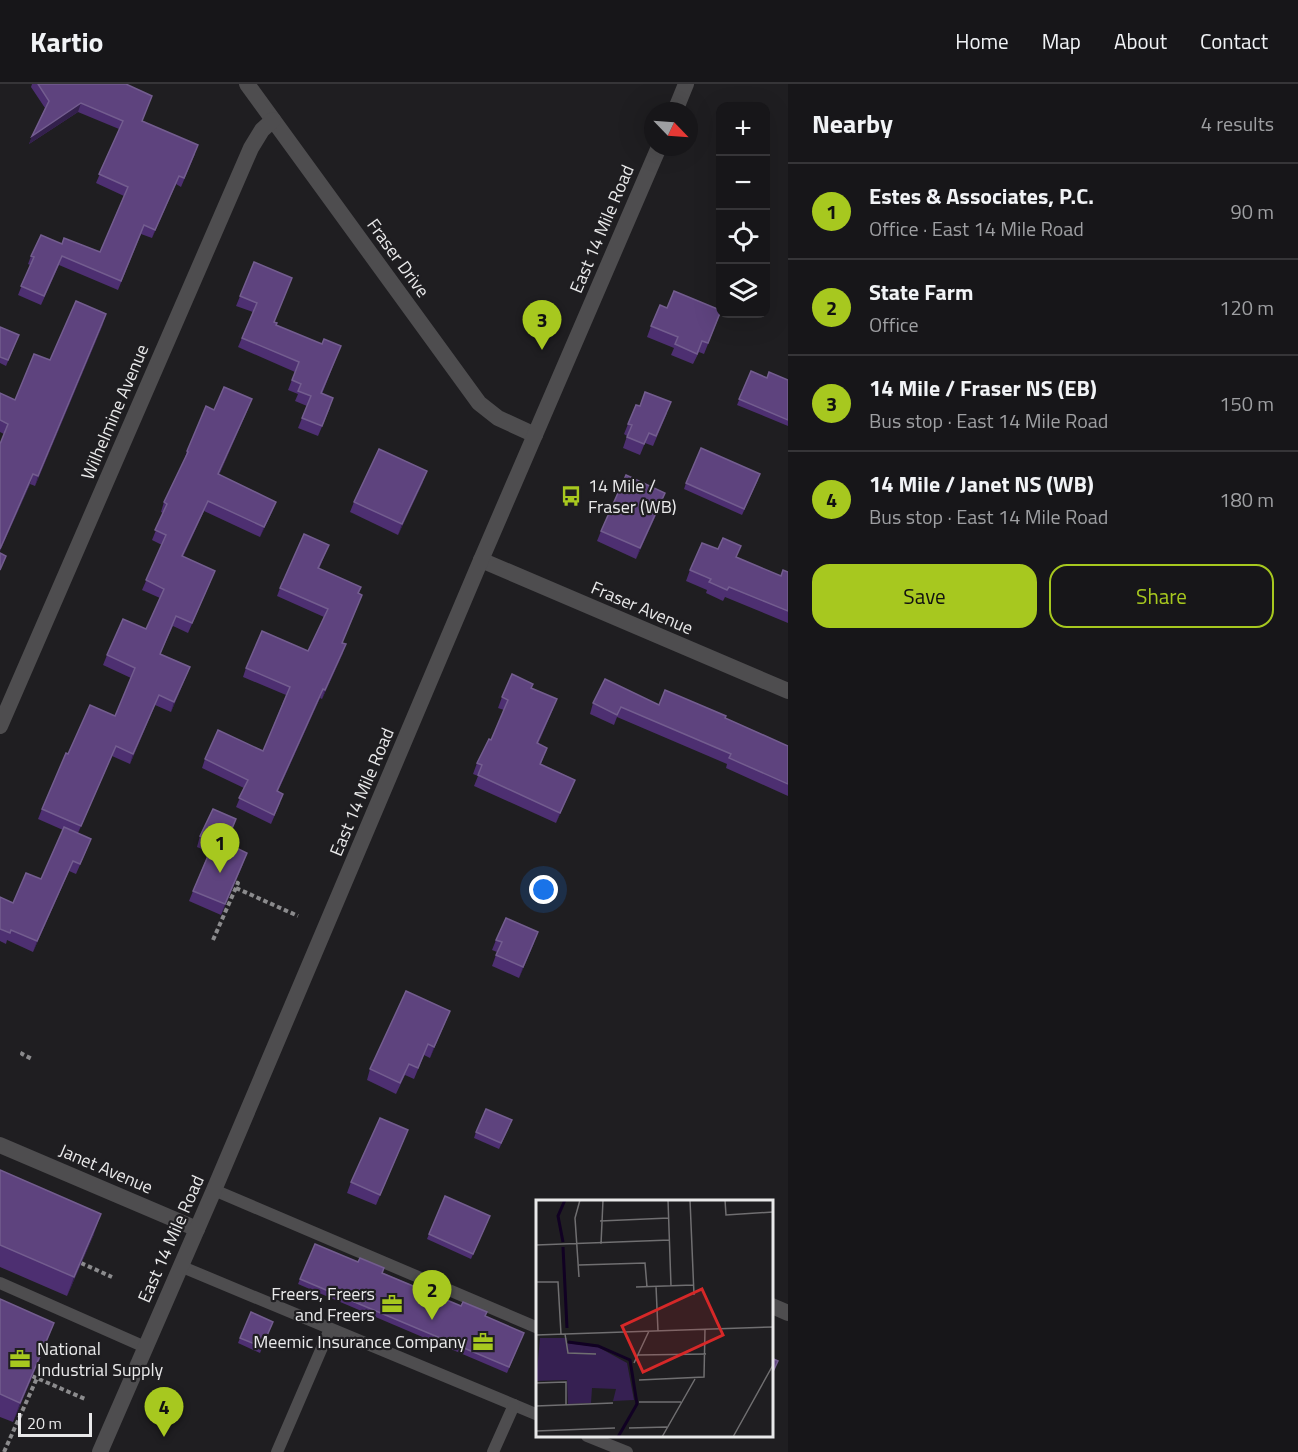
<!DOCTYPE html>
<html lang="en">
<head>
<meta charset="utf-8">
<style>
  :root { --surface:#171619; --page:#201f22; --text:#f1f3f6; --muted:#9e9fa2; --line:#363538; --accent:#a7c81f }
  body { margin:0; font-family:"Titillium Web",sans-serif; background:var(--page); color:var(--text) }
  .controls { position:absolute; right:18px; top:18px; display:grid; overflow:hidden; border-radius:12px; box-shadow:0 6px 24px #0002 }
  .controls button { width:54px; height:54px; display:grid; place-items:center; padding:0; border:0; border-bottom:2px solid var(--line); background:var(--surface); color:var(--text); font:30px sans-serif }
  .compass { position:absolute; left:644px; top:18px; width:54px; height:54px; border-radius:50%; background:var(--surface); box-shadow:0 6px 24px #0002; rotate:115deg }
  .scale { position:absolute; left:18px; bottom:15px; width:74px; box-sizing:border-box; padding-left:6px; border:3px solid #e9e9ea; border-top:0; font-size:16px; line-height:21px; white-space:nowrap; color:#e9e9ea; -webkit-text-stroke:4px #1f1e21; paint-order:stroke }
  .you { position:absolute; left:544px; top:806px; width:21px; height:21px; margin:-15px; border:4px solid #fff; border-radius:50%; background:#1a73e8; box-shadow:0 0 0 9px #1a73e833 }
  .badge { display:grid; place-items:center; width:39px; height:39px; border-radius:50%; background:var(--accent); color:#111; font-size:20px; font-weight:700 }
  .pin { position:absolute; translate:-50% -50px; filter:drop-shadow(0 2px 3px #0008) }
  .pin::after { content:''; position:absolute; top:32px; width:21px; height:18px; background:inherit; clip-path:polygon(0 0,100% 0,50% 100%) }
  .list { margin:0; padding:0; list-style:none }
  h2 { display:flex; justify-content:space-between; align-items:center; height:78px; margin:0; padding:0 24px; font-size:26px }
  h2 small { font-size:20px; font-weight:400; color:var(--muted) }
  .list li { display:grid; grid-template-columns:39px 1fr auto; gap:18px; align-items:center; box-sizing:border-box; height:96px; padding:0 24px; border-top:2px solid var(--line) }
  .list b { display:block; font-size:22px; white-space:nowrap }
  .list p { margin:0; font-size:20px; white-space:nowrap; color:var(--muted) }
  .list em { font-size:20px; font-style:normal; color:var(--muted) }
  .actions { display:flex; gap:12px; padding:18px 24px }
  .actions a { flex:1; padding:14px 0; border:2px solid var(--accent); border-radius:18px; text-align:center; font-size:21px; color:var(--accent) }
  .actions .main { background:var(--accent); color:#111 }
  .icon { flex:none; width:33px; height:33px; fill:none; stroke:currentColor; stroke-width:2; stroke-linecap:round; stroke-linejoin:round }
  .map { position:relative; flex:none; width:788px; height:1368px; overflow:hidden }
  header { display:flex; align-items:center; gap:36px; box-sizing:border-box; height:84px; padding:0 30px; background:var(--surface); border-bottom:2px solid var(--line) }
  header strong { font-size:28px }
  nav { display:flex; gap:33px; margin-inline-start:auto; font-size:21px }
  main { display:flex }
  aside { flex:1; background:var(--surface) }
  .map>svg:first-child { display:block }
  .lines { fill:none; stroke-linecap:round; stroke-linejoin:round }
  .path { stroke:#8b8b8d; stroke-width:4; stroke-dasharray:4.5 3; stroke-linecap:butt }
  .service { stroke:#4e4d4f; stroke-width:12 }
  .minor { stroke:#4e4d4f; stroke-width:16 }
  .secondary { stroke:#4e4d4f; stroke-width:16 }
  .wall { fill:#4d2f71 }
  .shaded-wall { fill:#33204c }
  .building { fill:#5e437e; stroke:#735d8f; stroke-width:1.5 }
  .labels { text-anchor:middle; stroke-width:4.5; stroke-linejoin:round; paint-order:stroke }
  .street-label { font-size:18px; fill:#e9e9ea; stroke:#1f1e21 }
  .poi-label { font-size:18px; fill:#e9e9ea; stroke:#1f1e21; text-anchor:start }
  .inset-river { fill:none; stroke:#110123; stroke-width:3 }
  .inset-road { fill:none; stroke:#706f71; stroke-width:1.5 }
  .view { fill:#d62828; fill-opacity:0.15; stroke:#d62828; stroke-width:3 }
  .inset-edge { fill:none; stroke:#e9e9ea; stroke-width:3 }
</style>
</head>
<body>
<header>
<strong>Kartio</strong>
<nav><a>Home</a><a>Map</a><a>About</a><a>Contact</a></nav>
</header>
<main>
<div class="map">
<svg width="788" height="1368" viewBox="0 0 788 1368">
  <rect width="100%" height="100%" fill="#1f1e21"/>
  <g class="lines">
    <g class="path">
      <polyline points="236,804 298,832"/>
      <polyline points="213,856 238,799 235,798"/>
      <polyline points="23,968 22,970 32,975"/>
      <polyline points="81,1179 112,1193"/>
      <polyline points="32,1292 85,1315"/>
      <polyline points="4,1368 37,1294"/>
    </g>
    <g class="service">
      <polyline points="214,1106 538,1244"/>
      <polyline points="180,1182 538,1331"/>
      <polyline points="0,1199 145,1263"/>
      <polyline points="587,1352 627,1368"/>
      <polyline points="277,1368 330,1245"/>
      <polyline points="493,1368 514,1321"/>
    </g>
    <g class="minor">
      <polyline points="247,0 479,319 498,334 535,351"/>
      <polyline points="481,476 788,607"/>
      <polyline points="0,642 251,64 262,46 273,36"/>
      <polyline points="0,1061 197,1145"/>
      <polyline points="772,1222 788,1229"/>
    </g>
    <g class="secondary">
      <polyline points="675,27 686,0"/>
      <polyline points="100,1368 214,1106 481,476 659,63"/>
    </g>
  </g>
  <g class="wall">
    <polygon points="32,0 126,0 152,12 142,37 195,70 181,103 176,100 152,154 141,150 118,206 59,181 41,221 18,211 30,181 28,180 31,172 62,160 100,168 124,112 96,99 119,45 78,28 29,60 45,24 31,3"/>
    <polygon points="254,178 274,238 276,241 337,272 322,310 330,324 318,352 298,344 307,322 295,317 298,310 288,306 295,288 238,263 253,228 236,222"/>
    <polygon points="667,224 720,230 704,270 699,268 693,280 671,271 674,264 647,253 651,242"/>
    <polygon points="103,240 35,402 30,400 0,467 0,360 4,350 0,348 0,309 15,316 50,276"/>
    <polygon points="0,243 19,251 6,282 0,279"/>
    <polygon points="751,287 767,294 788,296 788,342 737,321"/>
    <polygon points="248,325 219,391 276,418 272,428 260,453 204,427 183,472 211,497 188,549 173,542 160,570 190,583 171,628 155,621 130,680 112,672 78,749 91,755 87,765 76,790 69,787 33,868 7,856 6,860 0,857 0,813 13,819 41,795 63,746 38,735 42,725 68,670 115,632 131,594 103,581 107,571 146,545 160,514 142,506 162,461 152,456 163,429 161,428 164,418 184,377 187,367 214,326"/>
    <polygon points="667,329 653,362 645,359 640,371 623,364 627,352 624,350 628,340"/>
    <polygon points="758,396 742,431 684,405 686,399"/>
    <polygon points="423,398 398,451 350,428 354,418"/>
    <polygon points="661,420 636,475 597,457 601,447"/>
    <polygon points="329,461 319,485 361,503 359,509 359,519 342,559 343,569 322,615 320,614 278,707 280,719 271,740 236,723 244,704 202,684 205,675 263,667 286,611 243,593 246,584 308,567 324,533 277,512 280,504"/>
    <polygon points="737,474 781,492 788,488 788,539 725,513 723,517 706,509 707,506 686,497 690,486"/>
    <polygon points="531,604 553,625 538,660 547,664 541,680 575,696 556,739 474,702 478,692 473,690 477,679 491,656 504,626 498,624 502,613"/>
    <polygon points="593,619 659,621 725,634 788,662 788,712 726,684 727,680 617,633 614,641 590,630"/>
    <polygon points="232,745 226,759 243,780 221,831 189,817 209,768 197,763 200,752"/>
    <polygon points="496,856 534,859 519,894 492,882 497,868 492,866"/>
    <polygon points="450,927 430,974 424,971 414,995 405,991 396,1010 367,996 370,985"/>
    <polygon points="510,1041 499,1065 474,1054 476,1048"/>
    <polygon points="404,1056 376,1121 347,1109 351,1098"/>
    <polygon points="0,1086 94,1150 67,1212 0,1183"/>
    <polygon points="488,1137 471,1175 427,1155 429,1150"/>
    <polygon points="315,1160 524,1249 507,1289 298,1200"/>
    <polygon points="0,1215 47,1258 13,1338 0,1333"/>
    <polygon points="273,1238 260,1269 238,1259 240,1254"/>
  </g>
  <g class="shaded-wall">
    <polygon points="81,19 78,28 29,60 32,52"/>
    <polygon points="179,92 176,100 152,154 155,146"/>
    <polygon points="106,230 103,240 35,402 38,392"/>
    <polygon points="252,315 248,325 215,400 218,390"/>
    <polygon points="427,387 423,398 398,451 402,440"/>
    <polygon points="33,390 30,400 0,467 0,465"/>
    <polygon points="665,409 661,420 636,475 640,464"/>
    <polygon points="208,417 204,427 179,482 182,472"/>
    <polygon points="276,418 272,428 260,453 264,443"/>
    <polygon points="346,560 343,569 322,615 325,606"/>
    <polygon points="190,583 186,593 171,628 174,618"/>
    <polygon points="323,605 320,614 274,716 277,707"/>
    <polygon points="159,611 155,621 130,680 133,670"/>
    <polygon points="557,615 553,625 533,670 537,659"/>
    <polygon points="116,662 112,672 77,752 81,742"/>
    <polygon points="575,696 571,706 556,739 560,729"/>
    <polygon points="247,769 243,780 221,831 225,820"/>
    <polygon points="73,777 69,787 33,868 37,857"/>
    <polygon points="538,848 534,859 519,894 523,883"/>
    <polygon points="450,927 446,937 430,974 434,963"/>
    <polygon points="101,1130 94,1150 67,1212 74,1193"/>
    <polygon points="54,1239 47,1258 13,1338 20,1319"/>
  </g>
  <g class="building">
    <polygon points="38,0 126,0 152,12 142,37 198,61 184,94 179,92 155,146 144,141 121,197 62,172 44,212 21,202 34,173 31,172 41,151 62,160 64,154 100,168 128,103 99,90 123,37 81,19 32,52 49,17"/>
    <polygon points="254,178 292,194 274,238 277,239 276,241 322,260 324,255 341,262 321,309 333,314 322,342 302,334 311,312 298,307 301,300 292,296 299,278 242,254 257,219 240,212"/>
    <polygon points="674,207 720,226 720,229 708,259 702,257 697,270 675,260 678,253 651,242 660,221 667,224"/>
    <polygon points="76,217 106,230 38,392 33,390 0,465 0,360 8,340 0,336 0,309 15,316 34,270 50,276"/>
    <polygon points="0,243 19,251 8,276 0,273"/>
    <polygon points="751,287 767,294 769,288 788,296 788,336 739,315"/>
    <polygon points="224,303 252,315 218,390 276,418 264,443 208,417 182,472 215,487 192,539 176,532 160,570 190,583 174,618 159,611 133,670 116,662 81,742 42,725 66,669 68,670 90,621 115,632 135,584 107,571 123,535 146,545 164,505 146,496 166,451 155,446 167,420 164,418 188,368 187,367 206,322 214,326"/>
    <polygon points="645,308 671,318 656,352 649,349 644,360 627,353 632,341 628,340 636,321 640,322"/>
    <polygon points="701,364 760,390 744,425 686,399"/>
    <polygon points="379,365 427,387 402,440 354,418"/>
    <polygon points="626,391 665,409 640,464 601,447"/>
    <polygon points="304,450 329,461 318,484 361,503 358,509 362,511 342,559 346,560 325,606 323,605 277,707 283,710 274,731 239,714 248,696 205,675 218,646 263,667 290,603 246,584 262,547 308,567 328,525 280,504"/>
    <polygon points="723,454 741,462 736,473 781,492 783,486 788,488 788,527 729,503 727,506 709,498 711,495 690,486 702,459 718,465"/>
    <polygon points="0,469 6,472 0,486"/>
    <polygon points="512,590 533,600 531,604 557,615 537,659 547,664 540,680 575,696 560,729 478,691 482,681 477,679 489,655 491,656 508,616 502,613"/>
    <polygon points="605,595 659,621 665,606 726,632 725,634 788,662 788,700 729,674 731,670 621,623 617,631 593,619"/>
    <polygon points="213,725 236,735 226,759 247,769 225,820 193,807 214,758 200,752"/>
    <polygon points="64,743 91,755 80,780 73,777 37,857 11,846 10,849 0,845 0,813 13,819 26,789 41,795"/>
    <polygon points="506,834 538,848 523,883 496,871 502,858 496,856"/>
    <polygon points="406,907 450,927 434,963 428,960 418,984 409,980 400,999 370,985"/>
    <polygon points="486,1025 512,1036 501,1059 476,1048"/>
    <polygon points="380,1034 408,1046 380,1111 351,1098"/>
    <polygon points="0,1086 101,1130 74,1193 0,1161"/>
    <polygon points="445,1112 490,1132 473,1170 429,1150"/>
    <polygon points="315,1160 358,1178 360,1174 384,1184 382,1189 461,1222 463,1218 487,1228 485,1232 524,1249 509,1283 300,1195"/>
    <polygon points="0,1215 54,1239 20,1319 0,1310"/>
    <polygon points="251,1228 273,1238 262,1263 240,1254"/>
    <polygon points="771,1274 778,1277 771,1292"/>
  </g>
  <defs>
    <g id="bus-bare" transform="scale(1.62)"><path d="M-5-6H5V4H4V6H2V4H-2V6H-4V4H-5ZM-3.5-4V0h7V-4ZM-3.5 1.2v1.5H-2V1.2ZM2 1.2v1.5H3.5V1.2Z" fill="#a7c81f" stroke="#1f1e21" stroke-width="2.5" paint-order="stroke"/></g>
    <g id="office-bare" transform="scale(1.62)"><path d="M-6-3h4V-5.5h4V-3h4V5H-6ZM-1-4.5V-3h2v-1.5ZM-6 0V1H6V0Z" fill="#a7c81f" stroke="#1f1e21" stroke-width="2.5" paint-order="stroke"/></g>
  </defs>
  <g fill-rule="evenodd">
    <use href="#bus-bare" x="571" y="412"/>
    <use href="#office-bare" x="392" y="1220"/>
    <use href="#office-bare" x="483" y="1258"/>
    <use href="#office-bare" x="20" y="1275"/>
  </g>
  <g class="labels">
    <g class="street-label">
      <text transform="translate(602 145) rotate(-67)" y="6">East 14 Mile Road</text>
      <text transform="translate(398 174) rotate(54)" y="6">Fraser Drive</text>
      <text transform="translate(115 328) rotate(-67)" y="6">Wilhelmine Avenue</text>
      <text transform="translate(642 524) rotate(23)" y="6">Fraser Avenue</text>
      <text transform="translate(362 708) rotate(-67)" y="6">East 14 Mile Road</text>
      <text transform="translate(106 1085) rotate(23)" y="6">Janet Avenue</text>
      <text transform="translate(171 1155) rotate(-66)" y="6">East 14 Mile Road</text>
    </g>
    <g class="poi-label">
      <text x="588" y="408">14 Mile /<tspan x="588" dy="21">Fraser (WB)</tspan></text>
      <text x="375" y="1216" text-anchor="end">Freers, Freers<tspan x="375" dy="21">and Freers</tspan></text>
      <text x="466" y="1264" text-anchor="end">Meemic Insurance Company</text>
      <text x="37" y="1271">National<tspan x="37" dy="21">Industrial Supply</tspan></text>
    </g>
  </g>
  <g transform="translate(536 1116)">
    <rect width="237" height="237" fill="#1f1e21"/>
    <path d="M 4,138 L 31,138 L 31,143 L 62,147 L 91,163 L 98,200 L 77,201 L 80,189 L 56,188 L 55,203 L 32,204 L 31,180 L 0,181 Z" fill="#362052"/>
    <path class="inset-river" d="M 27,42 L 22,16 L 29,0M 27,47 L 31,128M 32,142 L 62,146 L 94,160 L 101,204 L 82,237"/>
    <path class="inset-road" d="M 132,0 L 135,86M 154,0 L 158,95M 189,0 L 190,15 L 237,12M 64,21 L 133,18M 65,44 L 67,0M 0,45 L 134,40M 43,65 L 109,63 L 111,87M 43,77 L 39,18 L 44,0M 0,82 L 22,82 L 25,134M 120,86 L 122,131M 100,87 L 157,85M 29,134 L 32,153 L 60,154M 0,135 L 237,127M 102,155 L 170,154M 98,163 L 113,131M 103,180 L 168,177 L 169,129M 0,183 L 30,182 L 30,205M 103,202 L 145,202M 0,206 L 77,203M 93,228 L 131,227M 0,231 L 79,228M 126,237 L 159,179M 197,237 L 237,165"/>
    <path class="view" d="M 166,89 L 187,135 L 107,172 L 86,126 Z"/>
    <rect width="237" height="237" class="inset-edge"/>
  </g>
</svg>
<div class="controls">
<button>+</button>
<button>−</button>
<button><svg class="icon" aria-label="locate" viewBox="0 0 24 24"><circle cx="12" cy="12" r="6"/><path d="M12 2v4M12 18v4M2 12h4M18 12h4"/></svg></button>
<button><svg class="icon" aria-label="layers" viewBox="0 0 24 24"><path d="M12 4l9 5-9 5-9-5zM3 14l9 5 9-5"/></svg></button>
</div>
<svg class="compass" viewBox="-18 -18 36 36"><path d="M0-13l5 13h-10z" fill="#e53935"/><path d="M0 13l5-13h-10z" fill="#9e9fa2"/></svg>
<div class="scale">20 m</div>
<div class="you"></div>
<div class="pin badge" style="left:220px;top:789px">1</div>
<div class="pin badge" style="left:432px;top:1236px">2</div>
<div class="pin badge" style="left:542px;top:266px">3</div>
<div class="pin badge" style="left:164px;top:1353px">4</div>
</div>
<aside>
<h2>Nearby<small>4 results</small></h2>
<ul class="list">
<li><span class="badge">1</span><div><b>Estes &amp; Associates, P.C.</b><p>Office · East 14 Mile Road</p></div><em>90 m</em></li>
<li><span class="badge">2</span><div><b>State Farm</b><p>Office</p></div><em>120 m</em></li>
<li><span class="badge">3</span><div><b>14 Mile / Fraser NS (EB)</b><p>Bus stop · East 14 Mile Road</p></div><em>150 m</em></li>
<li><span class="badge">4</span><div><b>14 Mile / Janet NS (WB)</b><p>Bus stop · East 14 Mile Road</p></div><em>180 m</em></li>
</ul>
<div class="actions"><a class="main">Save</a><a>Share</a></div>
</aside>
</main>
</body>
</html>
